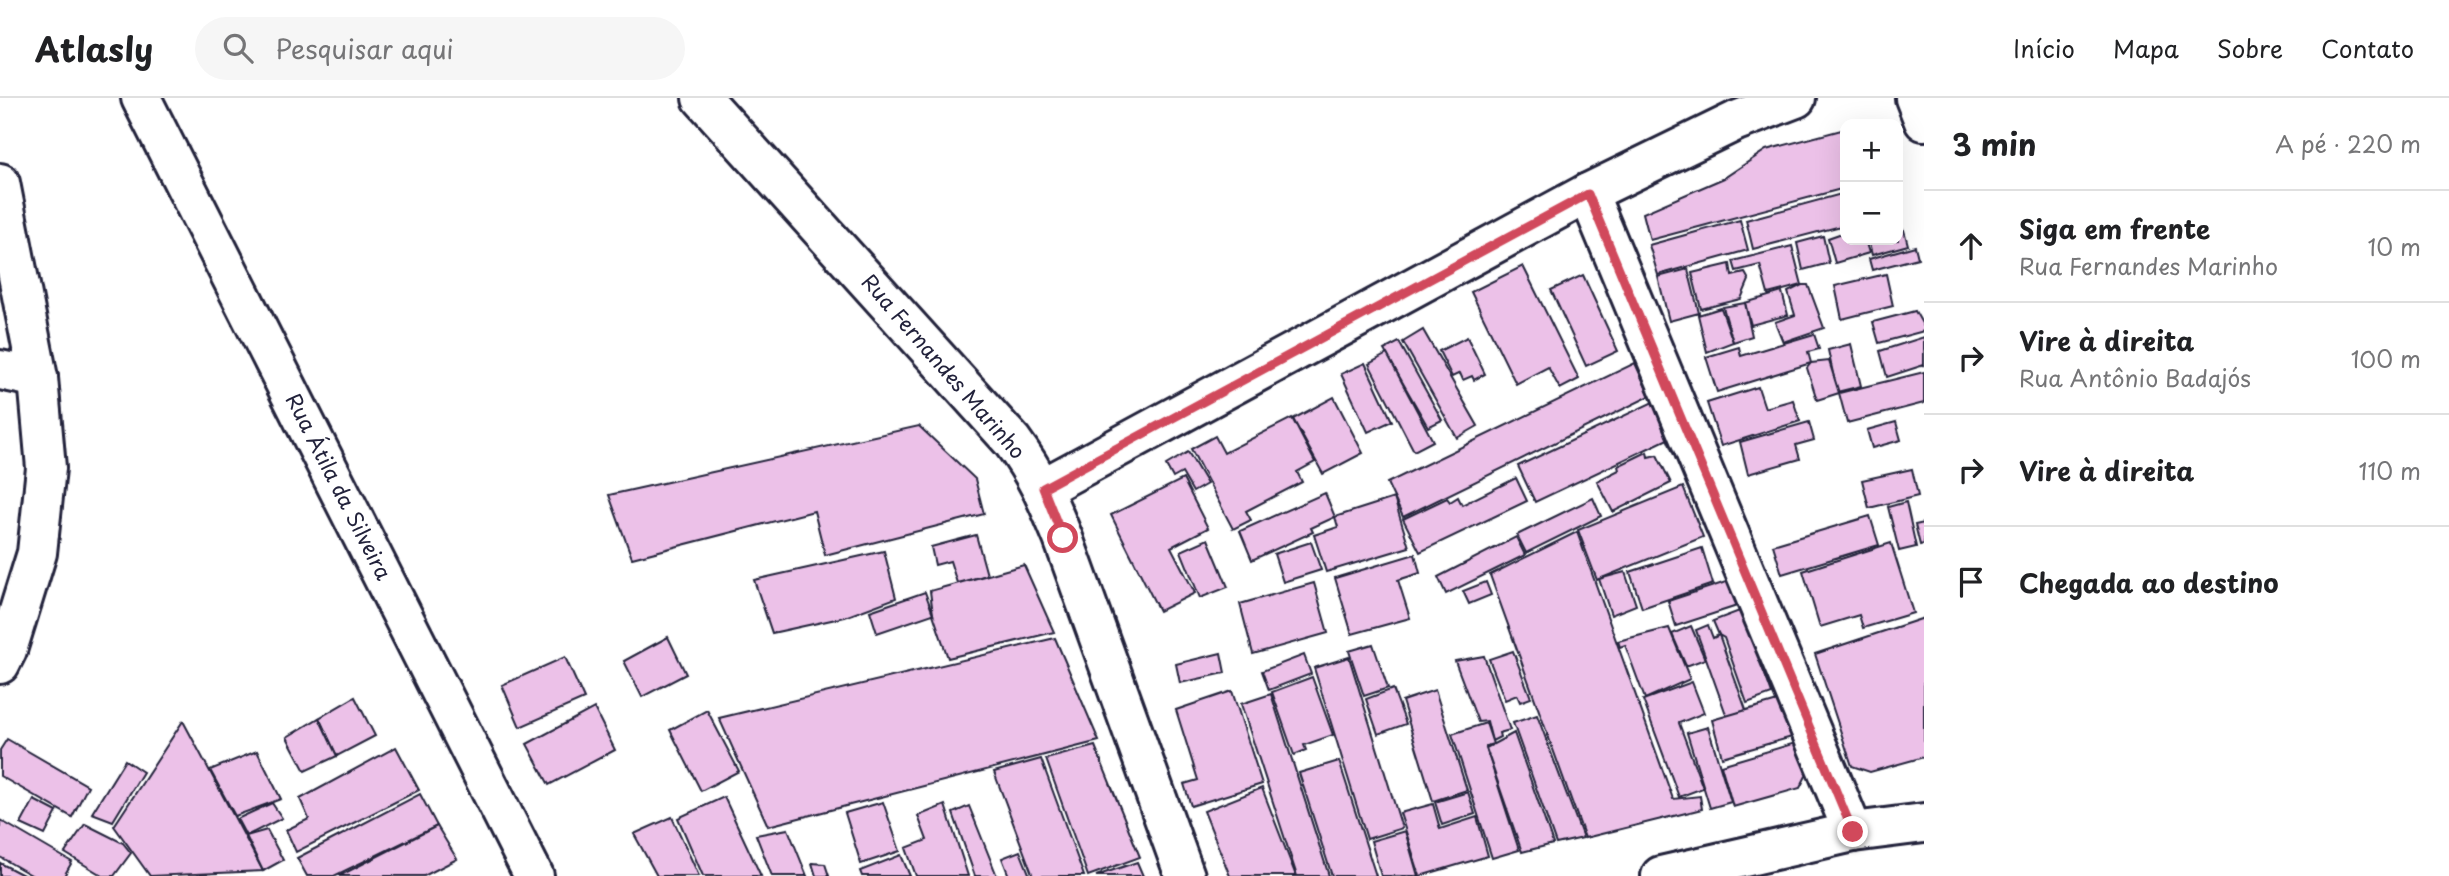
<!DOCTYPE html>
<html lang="pt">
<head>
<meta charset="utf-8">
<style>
  :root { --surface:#fff; --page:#f6f6f6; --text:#202124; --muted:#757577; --line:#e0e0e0 }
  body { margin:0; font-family:"Playpen Sans",sans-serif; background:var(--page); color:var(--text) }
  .controls { position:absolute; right:21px; top:21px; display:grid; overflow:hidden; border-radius:14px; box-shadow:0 7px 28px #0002 }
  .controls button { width:63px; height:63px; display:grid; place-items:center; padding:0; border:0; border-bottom:2px solid var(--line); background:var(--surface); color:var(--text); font:35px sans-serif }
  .stop { position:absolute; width:21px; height:21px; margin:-16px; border:5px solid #d1495b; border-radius:50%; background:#fff }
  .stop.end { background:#d1495b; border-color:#fff; box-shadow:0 2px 7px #0008 }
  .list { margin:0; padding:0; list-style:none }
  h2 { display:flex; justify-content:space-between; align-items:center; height:91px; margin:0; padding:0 28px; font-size:30px }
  h2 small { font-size:23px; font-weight:400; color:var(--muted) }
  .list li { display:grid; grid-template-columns:46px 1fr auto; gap:21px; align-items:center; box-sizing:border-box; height:112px; padding:0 28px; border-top:2px solid var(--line) }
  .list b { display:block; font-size:26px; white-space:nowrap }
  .list p { margin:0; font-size:23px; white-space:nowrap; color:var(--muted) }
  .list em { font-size:23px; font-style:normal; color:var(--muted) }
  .icon { flex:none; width:38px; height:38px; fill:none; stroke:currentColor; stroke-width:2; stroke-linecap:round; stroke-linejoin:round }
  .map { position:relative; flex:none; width:1924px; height:778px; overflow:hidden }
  header { display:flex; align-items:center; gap:42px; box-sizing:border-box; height:98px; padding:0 35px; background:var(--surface); border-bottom:2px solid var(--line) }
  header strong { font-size:33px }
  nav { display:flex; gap:38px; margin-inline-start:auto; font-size:24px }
  .search { width:490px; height:63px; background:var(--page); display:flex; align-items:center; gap:18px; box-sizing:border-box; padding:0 24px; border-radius:38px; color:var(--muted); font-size:26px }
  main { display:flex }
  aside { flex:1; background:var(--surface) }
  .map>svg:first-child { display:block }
  .building { fill:#ecc1e8; stroke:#22223b; stroke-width:2 }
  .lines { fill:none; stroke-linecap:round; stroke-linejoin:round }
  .street-casing { stroke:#22223b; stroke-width:44 }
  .secondary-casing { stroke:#22223b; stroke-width:44 }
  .street { stroke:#fff; stroke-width:38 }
  .secondary { stroke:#fff; stroke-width:38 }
  .route { stroke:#d1495b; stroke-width:9 }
  .labels { text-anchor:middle; stroke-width:6; stroke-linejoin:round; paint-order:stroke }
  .street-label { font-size:21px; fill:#22223b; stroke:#fff }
</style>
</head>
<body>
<header>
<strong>Atlasly</strong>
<div class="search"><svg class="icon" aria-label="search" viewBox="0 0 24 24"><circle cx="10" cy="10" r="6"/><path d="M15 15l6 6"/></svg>Pesquisar aqui</div>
<nav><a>Início</a><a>Mapa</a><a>Sobre</a><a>Contato</a></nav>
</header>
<main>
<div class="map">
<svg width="1924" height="778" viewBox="0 0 1924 778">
  <rect width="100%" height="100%" fill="#fff"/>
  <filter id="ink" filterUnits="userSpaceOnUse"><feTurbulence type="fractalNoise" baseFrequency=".0143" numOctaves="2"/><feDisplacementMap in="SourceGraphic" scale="14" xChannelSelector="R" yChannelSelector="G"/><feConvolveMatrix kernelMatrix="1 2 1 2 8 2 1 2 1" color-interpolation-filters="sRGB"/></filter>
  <g filter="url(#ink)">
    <g class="building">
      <polygon points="1845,31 1845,90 1650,142 1643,115 1724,80 1766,52"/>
      <polygon points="1845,95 1845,127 1753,151 1746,122"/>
      <polygon points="1740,122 1748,152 1658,177 1649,147"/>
      <polygon points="1904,132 1908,147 1872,157 1868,142 1898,142 1898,133"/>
      <polygon points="1845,134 1845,142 1865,142 1869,155 1835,165 1828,140"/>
      <polygon points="1823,138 1829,165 1803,172 1797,145"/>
      <polygon points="1792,148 1802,187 1768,196 1760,167 1736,173 1733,163"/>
      <polygon points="1915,148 1918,160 1872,172 1869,161"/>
      <polygon points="1730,166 1732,178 1745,175 1749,182 1741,201 1701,211 1692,175"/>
      <polygon points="1523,168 1579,281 1560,291 1548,269 1516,286 1471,194"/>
      <polygon points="1688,171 1699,215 1669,223 1658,179"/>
      <polygon points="1886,176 1893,208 1842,221 1835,188"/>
      <polygon points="1583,177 1618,253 1586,268 1551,192"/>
      <polygon points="1802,187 1808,187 1824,230 1783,244 1775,224 1795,217 1788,194"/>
      <polygon points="1782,194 1788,217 1751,227 1745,205"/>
      <polygon points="1745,205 1752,238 1733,244 1723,209"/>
      <polygon points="1721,210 1733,244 1707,254 1698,217"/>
      <polygon points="1915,213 1924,229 1924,233 1879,245 1873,224"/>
      <polygon points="1423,232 1478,328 1457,340 1403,244"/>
      <polygon points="1814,236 1819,251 1808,254 1811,265 1717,294 1706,259 1739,249 1741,258"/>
      <polygon points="1467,239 1485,276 1474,282 1472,278 1463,282 1460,275 1452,279 1439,253"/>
      <polygon points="1924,239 1924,267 1887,279 1880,253"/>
      <polygon points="1399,244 1442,322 1428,329 1384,252"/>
      <polygon points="1851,246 1861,288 1837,294 1828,252"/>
      <polygon points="1387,256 1433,343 1414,353 1369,266"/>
      <polygon points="1829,263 1839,295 1817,302 1807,270 1811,265"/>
      <polygon points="1365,265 1392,323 1368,334 1341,276"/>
      <polygon points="1635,265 1650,298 1403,419 1387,385"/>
      <polygon points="1924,274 1924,305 1847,325 1839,295"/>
      <polygon points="1758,289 1765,310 1793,302 1800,323 1721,348 1707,305"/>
      <polygon points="1334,299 1363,355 1323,376 1293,321"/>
      <polygon points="1653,304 1670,340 1535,404 1518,368"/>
      <polygon points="1292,320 1315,364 1297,374 1302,384 1246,413 1251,422 1233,431 1191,351 1215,338 1224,355"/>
      <polygon points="1809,324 1814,342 1796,347 1800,361 1748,376 1740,344"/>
      <polygon points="1896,324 1901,342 1872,350 1867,332"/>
      <polygon points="919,328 975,381 984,416 825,457 814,413 632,460 609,397"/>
      <polygon points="1188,354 1207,386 1193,394 1182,375 1173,380 1166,367"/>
      <polygon points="1647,354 1648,359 1657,357 1671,385 1613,414 1597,383 1619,372 1618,368"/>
      <polygon points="1912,371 1918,398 1869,410 1862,382"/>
      <polygon points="1516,380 1527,403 1420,454 1403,421 1447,400 1450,404 1458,399 1462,407"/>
      <polygon points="1183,381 1208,430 1171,449 1195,495 1159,513 1111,417"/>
      <polygon points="1683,389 1703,439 1597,482 1578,432"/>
      <polygon points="1325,395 1335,419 1311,430 1313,434 1252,462 1240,433"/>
      <polygon points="1394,400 1409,449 1326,474 1314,437 1338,429 1335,419"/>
      <polygon points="1593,400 1601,418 1526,455 1517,437"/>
      <polygon points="1906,404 1916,449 1899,453 1888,409"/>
      <polygon points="1870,418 1879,447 1782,476 1773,447"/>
      <polygon points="1924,425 1924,446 1920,447 1915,427"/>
      <polygon points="1577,434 1673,701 1700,698 1702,711 1585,740 1490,477"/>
      <polygon points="976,437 987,477 957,485 950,463 935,467 931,449"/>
      <polygon points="1516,439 1525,457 1446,496 1438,479"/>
      <polygon points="1208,441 1228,489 1200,500 1181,453"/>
      <polygon points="1311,444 1321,472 1283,484 1274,456"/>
      <polygon points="1891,445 1913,515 1863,530 1859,517 1820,529 1803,473"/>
      <polygon points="1702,450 1713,486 1642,510 1630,474"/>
      <polygon points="884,453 896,500 845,519 772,535 754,482"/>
      <polygon points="1415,456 1420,475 1398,482 1410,520 1352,536 1335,480"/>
      <polygon points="1024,467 1054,534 948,560 933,516 930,493"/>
      <polygon points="1625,474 1636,507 1611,517 1599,481"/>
      <polygon points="1729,483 1737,508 1676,528 1668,503"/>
      <polygon points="1486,484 1491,497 1469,506 1463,493"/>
      <polygon points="1314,485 1328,535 1253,556 1240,506"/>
      <polygon points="925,494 933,516 877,535 870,513"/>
      <polygon points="1742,512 1772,596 1747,605 1724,540 1719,537 1713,523"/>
      <polygon points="1924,520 1924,659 1870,674 1852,668 1815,556"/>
      <polygon points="1708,527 1713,540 1719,537 1746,612 1727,619 1696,532"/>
      <polygon points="1691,528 1705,561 1686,568 1672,536"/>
      <polygon points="1669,530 1690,581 1645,601 1625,547 1620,549 1618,543"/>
      <polygon points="668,539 686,576 642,599 624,563"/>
      <polygon points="1055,540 1099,643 768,728 719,620"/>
      <polygon points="1373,546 1388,590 1364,598 1349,553"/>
      <polygon points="1513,553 1531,600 1520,604 1517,597 1505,602 1489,561"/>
      <polygon points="1221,555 1225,575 1180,585 1176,566"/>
      <polygon points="1304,557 1311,576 1269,592 1262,573"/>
      <polygon points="1484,558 1510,632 1499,635 1500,639 1492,643 1487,623 1478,624 1455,563"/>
      <polygon points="565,559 584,601 520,629 502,587"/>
      <polygon points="1349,559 1402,730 1367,741 1314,570"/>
      <polygon points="1312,579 1333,637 1304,647 1306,652 1294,657 1272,594"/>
      <polygon points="1692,584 1704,615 1679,625 1703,690 1679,699 1643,602"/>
      <polygon points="1393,591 1406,626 1378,636 1366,601"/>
      <polygon points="1435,592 1467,692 1433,703 1402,603"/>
      <polygon points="1232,593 1262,686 1191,708 1184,686 1198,682 1176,612"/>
      <polygon points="1271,596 1329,778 1297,778 1241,606"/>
      <polygon points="355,599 375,638 337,658 319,620"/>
      <polygon points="1781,602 1792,639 1722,659 1712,622"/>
      <polygon points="594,610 615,652 549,687 527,646"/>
      <polygon points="707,612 739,673 701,693 670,632"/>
      <polygon points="1537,617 1583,740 1556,746 1513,625"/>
      <polygon points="319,620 337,658 305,673 287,639"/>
      <polygon points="183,623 263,773 150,778 114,728"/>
      <polygon points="1486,625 1493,646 1486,648 1486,650 1519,752 1492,760 1452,636"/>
      <polygon points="1708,629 1731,704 1710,710 1687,635"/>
      <polygon points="1514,635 1553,746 1522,754 1486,650"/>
      <polygon points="7,641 88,688 72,719 0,678 0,652"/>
      <polygon points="1799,644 1808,674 1800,690 1733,709 1721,667"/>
      <polygon points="1095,648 1140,759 1088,778 1046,661"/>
      <polygon points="396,649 419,692 296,754 286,732 309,721 300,701"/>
      <polygon points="257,653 281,701 235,718 210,672"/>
      <polygon points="1041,661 1084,778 1033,778 994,674"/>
      <polygon points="125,662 143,674 113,723 92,715"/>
      <polygon points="1339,663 1376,778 1332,778 1299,675"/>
      <polygon points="1262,690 1296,778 1230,778 1204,713"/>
      <polygon points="1468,694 1475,716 1442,727 1435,704"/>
      <polygon points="420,696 437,728 334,778 307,778 297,760"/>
      <polygon points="724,699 761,778 703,778 678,720"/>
      <polygon points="34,702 57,714 45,737 21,726"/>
      <polygon points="883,704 900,753 861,766 845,715"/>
      <polygon points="272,705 282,720 246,738 237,721"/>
      <polygon points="1433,706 1440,731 1477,719 1488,758 1420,778 1400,715"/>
      <polygon points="945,707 968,778 916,778 906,750 927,742 918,718"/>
      <polygon points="969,708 997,778 975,778 953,715"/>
      <polygon points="672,719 699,778 657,778 634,736"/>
      <polygon points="0,722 72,764 64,778 33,778 0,759"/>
      <polygon points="85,726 123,745 131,755 114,778 103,778 65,755"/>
      <polygon points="437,728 457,761 424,778 339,778"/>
      <polygon points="788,731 807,778 772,778 756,737"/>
      <polygon points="267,732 283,762 263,773 246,738"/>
      <polygon points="1405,733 1418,778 1381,778 1371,743"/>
      <polygon points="1020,753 1030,778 1009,778 1002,760"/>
      <polygon points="901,757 910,778 862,778 860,773"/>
      <polygon points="1137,764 1143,778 1096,778"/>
      <polygon points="0,765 25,778 0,778"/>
      <polygon points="812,765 825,766 829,778 816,778"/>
    </g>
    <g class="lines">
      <g class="street-casing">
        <g id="street">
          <path d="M 702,0 L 1012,343 C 1037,377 1047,401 1063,440 L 1185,778"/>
          <polyline points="1915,0 1924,23"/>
          <polyline points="1588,95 1853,734"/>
          <polyline points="0,272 38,280"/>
          <polyline points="1043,390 1588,95 1736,23 1796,0"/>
        </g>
      </g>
      <g class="secondary-casing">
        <g id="secondary">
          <polyline points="141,0 534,778"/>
          <polyline points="0,85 38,280 46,370 37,455 7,552 0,566"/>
          <polyline points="1661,778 1853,734 1924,725"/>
        </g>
      </g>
      <use href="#street" class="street"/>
      <use href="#secondary" class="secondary"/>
    </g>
  </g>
  <g class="lines" filter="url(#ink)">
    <polyline class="route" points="1063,440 1043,390 1588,96 1853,734"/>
  </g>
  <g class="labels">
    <g class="street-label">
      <text transform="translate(943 269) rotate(49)" y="7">Rua Fernandes Marinho</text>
      <text transform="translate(338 389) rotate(63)" y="7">Rua Átila da Silveira</text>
    </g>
  </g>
</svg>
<div class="controls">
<button>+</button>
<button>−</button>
</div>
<div class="stop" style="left:1063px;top:440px"></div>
<div class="stop end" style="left:1853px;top:734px"></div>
</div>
<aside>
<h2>3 min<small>A pé · 220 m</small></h2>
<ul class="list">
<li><svg class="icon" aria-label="ahead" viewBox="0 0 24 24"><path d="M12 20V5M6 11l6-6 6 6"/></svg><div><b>Siga em frente</b><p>Rua Fernandes Marinho</p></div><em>10 m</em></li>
<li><svg class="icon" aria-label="right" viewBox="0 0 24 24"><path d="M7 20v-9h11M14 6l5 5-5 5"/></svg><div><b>Vire à direita</b><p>Rua Antônio Badajós</p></div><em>100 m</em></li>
<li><svg class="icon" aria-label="right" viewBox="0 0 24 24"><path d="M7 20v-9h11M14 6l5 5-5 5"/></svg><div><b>Vire à direita</b></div><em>110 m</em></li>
<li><svg class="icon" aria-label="arrive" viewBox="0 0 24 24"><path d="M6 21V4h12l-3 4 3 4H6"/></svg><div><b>Chegada ao destino</b></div></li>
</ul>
</aside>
</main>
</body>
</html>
